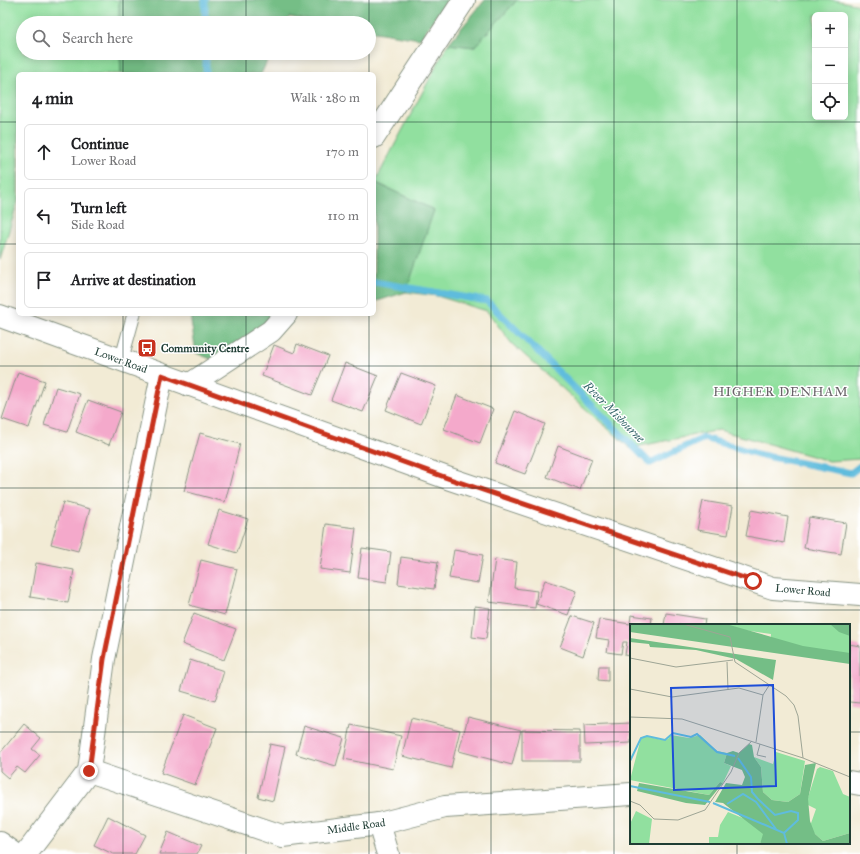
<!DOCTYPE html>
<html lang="en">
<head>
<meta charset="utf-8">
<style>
  :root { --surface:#fff; --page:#f2f2f2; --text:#202124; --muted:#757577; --line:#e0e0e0 }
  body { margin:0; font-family:"IM FELL Great Primer",serif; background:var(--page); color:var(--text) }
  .controls { position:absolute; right:12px; top:12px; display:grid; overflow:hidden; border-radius:6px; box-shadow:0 2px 10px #0003 }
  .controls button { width:36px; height:36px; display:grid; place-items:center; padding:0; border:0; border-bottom:1px solid var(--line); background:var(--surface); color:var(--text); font:20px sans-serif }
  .stop { position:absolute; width:12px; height:12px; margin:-9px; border:3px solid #c8321e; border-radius:50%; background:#fff }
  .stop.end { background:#c8321e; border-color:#fff; box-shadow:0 1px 4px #0008 }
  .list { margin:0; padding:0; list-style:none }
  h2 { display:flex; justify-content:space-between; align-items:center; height:52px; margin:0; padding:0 16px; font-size:17px }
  h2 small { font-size:13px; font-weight:400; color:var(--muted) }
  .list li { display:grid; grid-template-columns:26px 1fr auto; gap:12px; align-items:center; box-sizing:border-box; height:56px; margin:0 8px 8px; padding:0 8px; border:1px solid var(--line); border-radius:6px }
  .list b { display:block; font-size:15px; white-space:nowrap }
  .list p { margin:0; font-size:13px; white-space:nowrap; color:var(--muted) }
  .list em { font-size:13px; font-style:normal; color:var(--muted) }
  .icon { flex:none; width:22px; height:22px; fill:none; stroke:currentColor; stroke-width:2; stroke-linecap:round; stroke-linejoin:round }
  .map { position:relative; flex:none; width:860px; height:854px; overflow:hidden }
  .search { position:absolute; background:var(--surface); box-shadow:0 2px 10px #0003; left:16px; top:16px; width:360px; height:44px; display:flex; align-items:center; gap:10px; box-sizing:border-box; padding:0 14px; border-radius:22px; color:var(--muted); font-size:15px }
  .panel { position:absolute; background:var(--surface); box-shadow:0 2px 10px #0003; left:16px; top:72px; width:360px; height:244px; border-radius:6px }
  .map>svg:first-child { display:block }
  .green { fill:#91e09f; stroke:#588e6a; fill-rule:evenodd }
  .forest { fill:#74be86; stroke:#4a7e5d }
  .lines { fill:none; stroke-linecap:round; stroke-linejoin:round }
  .stream { stroke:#5fbcdd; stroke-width:7 }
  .building { fill:#f4a9cb }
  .service-casing { stroke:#889484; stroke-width:15 }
  .minor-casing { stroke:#889484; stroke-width:24 }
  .service { stroke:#fff; stroke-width:13 }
  .minor { stroke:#fff; stroke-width:22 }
  .route { stroke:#c8321e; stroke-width:5 }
  .grid { fill:none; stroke:#1f3d34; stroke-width:1; stroke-opacity:0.55 }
  .labels { text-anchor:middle; stroke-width:3; stroke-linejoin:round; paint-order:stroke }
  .poi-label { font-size:11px; font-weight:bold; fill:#1f3d34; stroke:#fff; text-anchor:start }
  .street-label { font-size:11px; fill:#1f3d34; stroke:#fff }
  .water-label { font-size:12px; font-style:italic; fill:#326367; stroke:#fff }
  .quarter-label { font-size:13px; letter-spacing:1px; fill:#6a6369; stroke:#fff }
  .inset-river { fill:none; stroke:#5fbcdd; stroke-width:2 }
  .inset-road { fill:none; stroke:#9ea595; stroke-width:1 }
  .view { fill:#1d4ed8; fill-opacity:0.15; stroke:#1d4ed8; stroke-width:2 }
  .inset-edge { fill:none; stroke:#1f3d34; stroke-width:2 }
</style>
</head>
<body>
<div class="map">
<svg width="860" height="854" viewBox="0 0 860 854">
  <rect width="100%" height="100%" fill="#fff"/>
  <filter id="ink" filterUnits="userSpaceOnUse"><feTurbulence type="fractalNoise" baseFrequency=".025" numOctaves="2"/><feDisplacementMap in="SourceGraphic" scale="8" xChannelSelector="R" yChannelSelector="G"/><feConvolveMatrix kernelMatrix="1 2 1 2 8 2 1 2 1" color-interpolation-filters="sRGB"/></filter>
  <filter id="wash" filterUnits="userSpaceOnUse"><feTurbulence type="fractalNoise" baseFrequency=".012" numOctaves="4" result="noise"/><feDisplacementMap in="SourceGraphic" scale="16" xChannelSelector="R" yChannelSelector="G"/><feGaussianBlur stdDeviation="0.9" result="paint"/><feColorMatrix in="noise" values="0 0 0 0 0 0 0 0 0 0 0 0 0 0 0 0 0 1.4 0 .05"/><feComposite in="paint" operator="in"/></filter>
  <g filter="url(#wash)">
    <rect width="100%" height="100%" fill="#f2ebd5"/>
    <g class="green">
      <polygon points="0,0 119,0 119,23 23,23 23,53 120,53 121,74 18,74 18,201 0,260"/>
      <path d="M 517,0 L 834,0 L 860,5 L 860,459 L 829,461 L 719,430 L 630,448 L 512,344 L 487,311 L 437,296 L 406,292 L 434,210 L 375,182 L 448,44 L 474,47 ZM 815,15 L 845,15 L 845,117 L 815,117 Z"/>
    </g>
    <g class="forest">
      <polygon points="119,0 447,0 420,39 369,31 369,23 324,23 289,17 286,23 119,23"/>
      <polygon points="485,0 517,0 474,47 448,44"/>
      <polygon points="120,53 271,53 261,74 121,74"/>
      <polygon points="374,182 434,210 406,292 374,302"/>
      <polygon points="190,314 289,314 221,363 196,353"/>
    </g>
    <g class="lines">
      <g class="stream">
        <polyline points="205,0 205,23"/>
        <polyline points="206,53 206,74"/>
        <polyline points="374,282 487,301 650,463 704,438 761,455 851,473 860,466"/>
      </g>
    </g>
    <g id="blocks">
      <g class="building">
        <polygon points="297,344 328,356 312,395 262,376 274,345 294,353"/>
        <polygon points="345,363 378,376 363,412 331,400"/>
        <polygon points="18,372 45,381 29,428 2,419"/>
        <polygon points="401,373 436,386 421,424 386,410"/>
        <polygon points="56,387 80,394 67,432 44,425"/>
        <polygon points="457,395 493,409 480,443 444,429"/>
        <polygon points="88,400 121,412 109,445 76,432"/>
        <polygon points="515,411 545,424 525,474 495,463"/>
        <polygon points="200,433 240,444 225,502 184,491"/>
        <polygon points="558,446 592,459 580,490 547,477"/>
        <polygon points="703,501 733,506 728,535 697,530"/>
        <polygon points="63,502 90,509 78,551 51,544"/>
        <polygon points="219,510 248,519 237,553 208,544"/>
        <polygon points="751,510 788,517 784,543 746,536"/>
        <polygon points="809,517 846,523 841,554 804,548"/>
        <polygon points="326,524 356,528 350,573 320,569"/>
        <polygon points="362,548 391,552 387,582 358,578"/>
        <polygon points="454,550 483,555 478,583 449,578"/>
        <polygon points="401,557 438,562 434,589 398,584"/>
        <polygon points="495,559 517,562 514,588 537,591 535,608 489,602"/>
        <polygon points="201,560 237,569 225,615 189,605"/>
        <polygon points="36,563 74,570 68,603 30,597"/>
        <polygon points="545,580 577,591 568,615 536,604"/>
        <polygon points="475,606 490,608 486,639 472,637"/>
        <polygon points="194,613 236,629 224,660 182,644"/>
        <polygon points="666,613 705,619 704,625 664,625"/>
        <polygon points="631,615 652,618 651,625 631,625 631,656 625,655 627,642 623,642 621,654 607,652 609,640 596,638 599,619 630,624"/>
        <polygon points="572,616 594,623 583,656 560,647"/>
        <polygon points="849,644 860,646 860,703 849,702"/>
        <polygon points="190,660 224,671 215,701 181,691"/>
        <polygon points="599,666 608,666 608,681 598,680"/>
        <polygon points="183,715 217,728 195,785 161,773"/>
        <polygon points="468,717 521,730 512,765 459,751"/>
        <polygon points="411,718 460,730 451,768 402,756"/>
        <polygon points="631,723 631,743 585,745 584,725"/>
        <polygon points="24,724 41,738 32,749 40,755 25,773 17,767 8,778 0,771 0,753"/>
        <polygon points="351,725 401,736 393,769 344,759"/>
        <polygon points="304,726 344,738 336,766 296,754"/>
        <polygon points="522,730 580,731 580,761 522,761"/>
        <polygon points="270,744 285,747 273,801 258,797"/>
        <polygon points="108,816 145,835 135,854 113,854 94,845"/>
        <polygon points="168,832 201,846 197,854 159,854"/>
      </g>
    </g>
  </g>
  <g filter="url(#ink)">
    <use href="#blocks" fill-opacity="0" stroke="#889484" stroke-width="1"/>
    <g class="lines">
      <g class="service-casing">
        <polyline id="service" points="121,361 134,314"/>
      </g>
      <g class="minor-casing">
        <g id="minor">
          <polyline points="374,137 464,0"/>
          <polyline points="0,316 450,479 773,588 860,595"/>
          <polyline points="189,385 271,331 286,314"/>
          <polyline points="89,771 282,836 379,824 445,807 631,794"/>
          <polyline points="849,782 860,784"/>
          <polyline points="379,824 388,854"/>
          <polyline points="0,843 15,854"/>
          <polyline points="26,854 89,771 104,659 162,375"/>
        </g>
      </g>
      <use href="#service" class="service"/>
      <use href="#minor" class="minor"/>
    </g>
  </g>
  <g class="lines" filter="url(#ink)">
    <polyline class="route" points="89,771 104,659 162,375 450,479 753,581"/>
  </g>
  <path class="grid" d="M 123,0 L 123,23M 246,0 L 246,23M 369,0 L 369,23M 491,0 L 491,854M 614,0 L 614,854M 737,0 L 737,625M 123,53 L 123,74M 246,53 L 246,74M 369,53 L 369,74M 0,122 L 18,122M 374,122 L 860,122M 0,244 L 18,244M 374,244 L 860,244M 123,314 L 123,854M 246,314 L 246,854M 369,314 L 369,854M 0,366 L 860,366M 0,488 L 860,488M 0,610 L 860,610M 0,732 L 631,732M 849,732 L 860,732M 737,843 L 737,854"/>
  <defs>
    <g id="bus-square" transform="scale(1)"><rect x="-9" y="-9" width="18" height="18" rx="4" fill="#c8321e" stroke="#fff"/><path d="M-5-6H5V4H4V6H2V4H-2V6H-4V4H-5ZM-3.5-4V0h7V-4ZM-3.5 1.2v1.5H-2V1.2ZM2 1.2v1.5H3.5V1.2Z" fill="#fff"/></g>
  </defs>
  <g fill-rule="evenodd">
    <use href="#bus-square" x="147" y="348"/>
  </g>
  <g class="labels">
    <g class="poi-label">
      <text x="161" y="352">Community Centre</text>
    </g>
    <g class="street-label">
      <text transform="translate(121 360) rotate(20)" y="4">Lower Road</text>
      <text transform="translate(803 590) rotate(5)" y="4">Lower Road</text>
      <text transform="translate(356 826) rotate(-8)" y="4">Middle Road</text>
    </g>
    <g class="water-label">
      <text transform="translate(614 412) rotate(45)" y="4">River Misbourne</text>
    </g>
    <g class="quarter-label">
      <text x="781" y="396">HIGHER DENHAM</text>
    </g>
  </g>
  <g transform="translate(630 624)">
    <rect width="220" height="220" fill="#f2ebd5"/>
    <path d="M 72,0 L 220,0 L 220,35 L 140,23 L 141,10 ZM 41,111 L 59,114 L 70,111 L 87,127 L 97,129 L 94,139 L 101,142 L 93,159 L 90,158 L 79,171 L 0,156 L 11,114 L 15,112 L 32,116 L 38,115 ZM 146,128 L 175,137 L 170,170 L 158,178 L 142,176 L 133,168 L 131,143 L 124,133 L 143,140 ZM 190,143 L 203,147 L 213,170 L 220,173 L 220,209 L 193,217 L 179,205 L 186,185 L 176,180 L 187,145 ZM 6,187 L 22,195 L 19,220 L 0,220 L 0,200 ZM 98,188 L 115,195 L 134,210 L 130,220 L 79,220 L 79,213 L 88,213 L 90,201 Z" fill="#91e09f"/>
    <path d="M 0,0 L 96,0 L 173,22 L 220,29 L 220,40 L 0,8 ZM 200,0 L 220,0 L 220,12 L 209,8 ZM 0,14 L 146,36 L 143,56 L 106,35 L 66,26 L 20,23 L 19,20 L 0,18 ZM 119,120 L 122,121 L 124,133 L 131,143 L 133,168 L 142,176 L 158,178 L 170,170 L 175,141 L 186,139 L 178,175 L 180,197 L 185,210 L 193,217 L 220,209 L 220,220 L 130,220 L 133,210 L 93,179 L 85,178 L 96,159 L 112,161 L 115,153 L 112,146 L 94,139 L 97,129 L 103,127 L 109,129 ZM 90,158 L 93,159 L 75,181 L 56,179 L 7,167 L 9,159 L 79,171 Z" fill="#74be86"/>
    <path class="inset-river" d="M 108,134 L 121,153 L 122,168 L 128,175 L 145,191 L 161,187 L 168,189 L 168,196 L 154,209M 0,137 L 11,114 L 17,112 L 35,116 L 43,109 L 61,113 L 67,110 L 87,128 L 105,132M 0,162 L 80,178M 83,179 L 154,209 L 157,220M 97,180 L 113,170 L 126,178 L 146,205"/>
    <path class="inset-road" d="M 53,0 L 100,13 L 105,38 L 156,72 L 164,81 L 168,92 L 173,134M 0,34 L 46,43 L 103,36M 97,38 L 98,66M 0,65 L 42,73 L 109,64 L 133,71M 0,93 L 52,95 L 173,134 L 220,153M 126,118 L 133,71 L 140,60M 130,120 L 127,131 L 136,133M 0,177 L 10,181 L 24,195 L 48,196 L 75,186 L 101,148 L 109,129 L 122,117"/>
    <path class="view" d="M 143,61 L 146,162 L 44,166 L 41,64 Z"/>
    <rect width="220" height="220" class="inset-edge"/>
  </g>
</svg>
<div class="controls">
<button>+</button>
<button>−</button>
<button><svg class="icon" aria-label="locate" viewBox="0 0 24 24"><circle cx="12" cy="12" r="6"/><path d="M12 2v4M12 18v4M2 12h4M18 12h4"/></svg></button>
</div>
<div class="stop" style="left:753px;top:581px"></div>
<div class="stop end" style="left:89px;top:771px"></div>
<div class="search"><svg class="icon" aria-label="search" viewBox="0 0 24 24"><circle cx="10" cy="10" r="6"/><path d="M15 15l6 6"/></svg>Search here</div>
<section class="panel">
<h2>4 min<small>Walk · 280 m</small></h2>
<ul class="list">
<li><svg class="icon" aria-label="ahead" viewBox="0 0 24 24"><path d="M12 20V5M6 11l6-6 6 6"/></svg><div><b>Continue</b><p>Lower Road</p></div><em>170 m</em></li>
<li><svg class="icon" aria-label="left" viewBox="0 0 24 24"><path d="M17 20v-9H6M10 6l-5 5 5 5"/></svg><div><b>Turn left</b><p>Side Road</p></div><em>110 m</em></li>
<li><svg class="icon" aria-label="arrive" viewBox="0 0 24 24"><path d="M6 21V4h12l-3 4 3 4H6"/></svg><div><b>Arrive at destination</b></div></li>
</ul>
</section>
</div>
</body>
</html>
